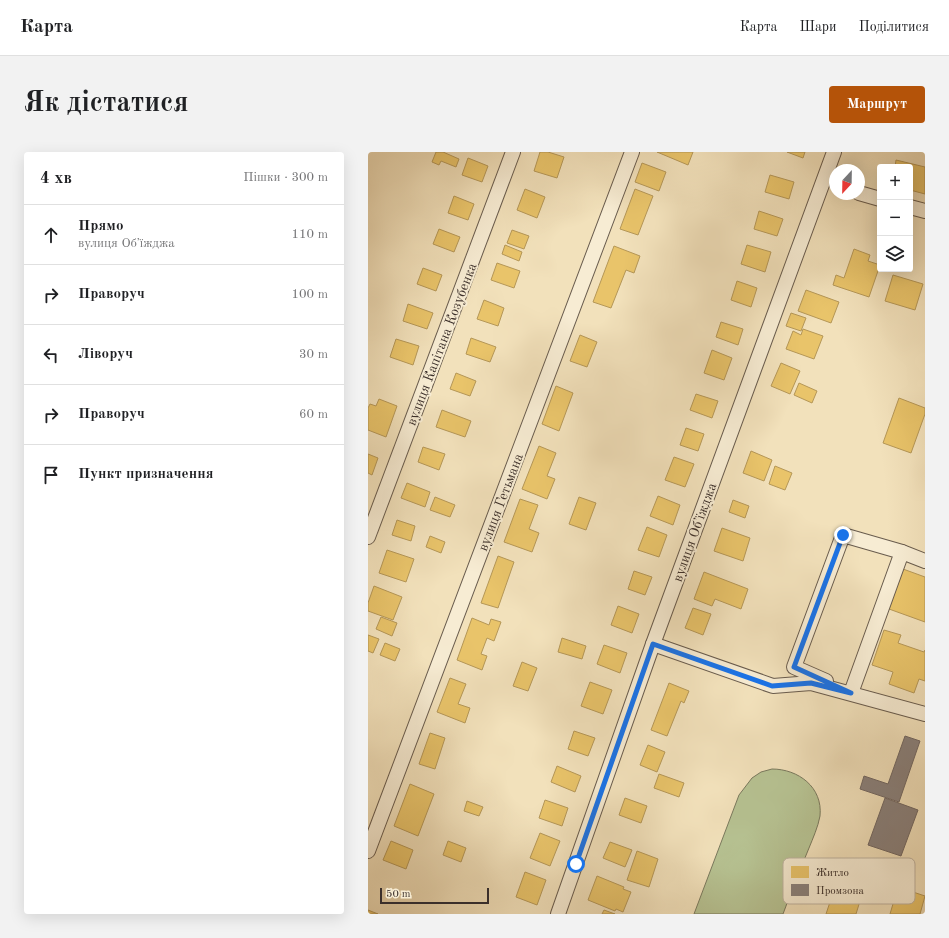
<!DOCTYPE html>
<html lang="uk">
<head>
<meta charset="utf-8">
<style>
  :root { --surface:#fff; --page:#f2f2f2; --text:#202124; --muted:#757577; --line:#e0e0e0; --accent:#b45309 }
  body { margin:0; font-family:"Old Standard TT",serif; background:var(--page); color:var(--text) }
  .controls { position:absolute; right:12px; top:12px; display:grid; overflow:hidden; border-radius:4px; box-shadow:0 4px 16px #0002 }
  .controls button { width:36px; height:36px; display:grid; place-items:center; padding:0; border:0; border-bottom:1px solid var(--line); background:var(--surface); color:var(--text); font:20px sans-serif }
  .compass { position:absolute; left:461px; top:12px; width:36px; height:36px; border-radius:50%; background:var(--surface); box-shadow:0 4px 16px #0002; rotate:202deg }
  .scale { position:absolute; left:12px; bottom:10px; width:109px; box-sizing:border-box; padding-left:4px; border:2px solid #3b2f2a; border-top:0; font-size:11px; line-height:14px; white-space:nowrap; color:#3b2f2a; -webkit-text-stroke:3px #f7ecd3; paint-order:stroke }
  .stop { position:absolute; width:12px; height:12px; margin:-9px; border:3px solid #1a73e8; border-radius:50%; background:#fff }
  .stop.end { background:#1a73e8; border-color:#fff; box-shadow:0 1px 4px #0008 }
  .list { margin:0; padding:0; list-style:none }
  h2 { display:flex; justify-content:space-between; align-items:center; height:52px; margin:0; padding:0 16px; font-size:17px }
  h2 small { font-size:13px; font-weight:400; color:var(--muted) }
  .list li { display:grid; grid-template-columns:26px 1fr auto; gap:12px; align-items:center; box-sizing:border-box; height:60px; padding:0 16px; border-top:1px solid var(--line) }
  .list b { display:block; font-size:15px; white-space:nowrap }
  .list p { margin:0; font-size:13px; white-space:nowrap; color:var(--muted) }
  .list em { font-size:13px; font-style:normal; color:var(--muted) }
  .icon { flex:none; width:22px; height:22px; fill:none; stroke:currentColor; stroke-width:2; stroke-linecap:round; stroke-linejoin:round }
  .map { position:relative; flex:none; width:557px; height:762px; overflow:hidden; border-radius:4px }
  header { display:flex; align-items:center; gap:24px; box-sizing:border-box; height:56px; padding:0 20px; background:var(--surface); border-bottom:1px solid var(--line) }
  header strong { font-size:19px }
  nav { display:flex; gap:22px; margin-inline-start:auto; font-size:14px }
  .intro { display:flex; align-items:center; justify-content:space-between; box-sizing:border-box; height:96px; padding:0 24px }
  h1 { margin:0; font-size:28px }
  .button { padding:10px 18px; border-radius:4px; background:var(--accent); color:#fff; font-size:14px; font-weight:700 }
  main { display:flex; gap:24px; padding:0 24px }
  aside { flex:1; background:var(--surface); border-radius:4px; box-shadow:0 4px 16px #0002 }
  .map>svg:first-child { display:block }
  .green { fill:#b7c393; stroke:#79795e }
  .homes { fill:#e9c46a; stroke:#b59757 }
  .industry { fill:#8a817c; stroke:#726863 }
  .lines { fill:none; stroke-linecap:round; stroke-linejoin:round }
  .minor-casing { stroke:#695c4e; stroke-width:16 }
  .minor { stroke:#f7ecd3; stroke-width:14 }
  .route { stroke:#1a73e8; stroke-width:5 }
  .labels { text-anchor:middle; stroke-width:4; stroke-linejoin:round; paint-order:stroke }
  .street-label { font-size:14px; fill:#3b2f2a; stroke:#f7ecd3 }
  .key { fill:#f7ecd3; stroke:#bfb3a0; stroke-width:1 }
  .key-label { font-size:11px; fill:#3b2f2a }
</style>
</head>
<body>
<header>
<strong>Карта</strong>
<nav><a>Карта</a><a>Шари</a><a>Поділитися</a></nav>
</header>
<div class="intro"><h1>Як дістатися</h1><a class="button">Маршрут</a></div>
<main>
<aside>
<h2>4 хв<small>Пішки · 300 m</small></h2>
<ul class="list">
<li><svg class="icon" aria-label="ahead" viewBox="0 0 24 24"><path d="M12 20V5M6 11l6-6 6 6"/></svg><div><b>Прямо</b><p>вулиця Обʼїжджа</p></div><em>110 m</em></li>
<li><svg class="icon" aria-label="right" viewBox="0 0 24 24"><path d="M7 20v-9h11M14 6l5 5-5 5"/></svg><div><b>Праворуч</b></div><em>100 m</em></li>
<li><svg class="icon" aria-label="left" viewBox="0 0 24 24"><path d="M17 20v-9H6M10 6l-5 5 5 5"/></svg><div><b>Ліворуч</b></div><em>30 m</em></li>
<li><svg class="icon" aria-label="right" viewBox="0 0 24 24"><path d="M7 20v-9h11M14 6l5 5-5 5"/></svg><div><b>Праворуч</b></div><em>60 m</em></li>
<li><svg class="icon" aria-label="arrive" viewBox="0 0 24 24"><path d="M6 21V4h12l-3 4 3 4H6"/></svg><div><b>Пункт призначення</b></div></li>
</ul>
</aside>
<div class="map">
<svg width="557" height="762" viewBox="0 0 557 762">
  <rect width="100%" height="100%" fill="#f2e1bb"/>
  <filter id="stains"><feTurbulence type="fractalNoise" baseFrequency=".005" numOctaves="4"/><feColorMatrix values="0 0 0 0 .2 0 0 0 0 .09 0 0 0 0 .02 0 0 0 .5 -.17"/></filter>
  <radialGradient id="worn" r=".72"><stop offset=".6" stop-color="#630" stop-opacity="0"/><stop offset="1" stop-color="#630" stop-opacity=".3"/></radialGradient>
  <path class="green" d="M 404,617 C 430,617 455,635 452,664 C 450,675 445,686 441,696 C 432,718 423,740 415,762 L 326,762 L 371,643 L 384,626 L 393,620 Z"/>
  <g class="homes">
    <polygon points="68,0 75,0 91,7 88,15 73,9 71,13 64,10"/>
    <polygon points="172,0 180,0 196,5 189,26 166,19"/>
    <polygon points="289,0 325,0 320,13"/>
    <polygon points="419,0 437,0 435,6"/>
    <polygon points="100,6 120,14 114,30 94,23"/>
    <polygon points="528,8 557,15 557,42 542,38 542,15 527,15"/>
    <polygon points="274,11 298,20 291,39 267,30"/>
    <polygon points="402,23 426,30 421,47 397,40"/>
    <polygon points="157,37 177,45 169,66 149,58"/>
    <polygon points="267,37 285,44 270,83 252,77"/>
    <polygon points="86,44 106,52 100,68 80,61"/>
    <polygon points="391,59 415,67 409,84 386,77"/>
    <polygon points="71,77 92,85 86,100 65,92"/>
    <polygon points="144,78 161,84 156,97 139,91"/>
    <polygon points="137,93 154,100 151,109 134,102"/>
    <polygon points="379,93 403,100 397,120 373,112"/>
    <polygon points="246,94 272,104 266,121 258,118 243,156 225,150"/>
    <polygon points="486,97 502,103 500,109 512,113 501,145 465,133 468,123 476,126"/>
    <polygon points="129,111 152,119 146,136 123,128"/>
    <polygon points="55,116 74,123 68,139 49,132"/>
    <polygon points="525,123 555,132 547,158 517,149"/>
    <polygon points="369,129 389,136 383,155 363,148"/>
    <polygon points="438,138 471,150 463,171 430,159"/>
    <polygon points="116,148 136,156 130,174 109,167"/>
    <polygon points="40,152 65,161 59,177 35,169"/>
    <polygon points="423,161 438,166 433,179 418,174"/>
    <polygon points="353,170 375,177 370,193 348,185"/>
    <polygon points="435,177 455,184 446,207 418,197 425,179 433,183"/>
    <polygon points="212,183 229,190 219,215 202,209"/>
    <polygon points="103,186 128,195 122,210 98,202"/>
    <polygon points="28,187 51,194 45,213 22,205"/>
    <polygon points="344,198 364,206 356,228 336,221"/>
    <polygon points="413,211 432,219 422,242 403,234"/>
    <polygon points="88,221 108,229 102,244 82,237"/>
    <polygon points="431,231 449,239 444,251 426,243"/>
    <polygon points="188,234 205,241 191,279 174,272"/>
    <polygon points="328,242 350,249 344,266 322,258"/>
    <polygon points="531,246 557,256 557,262 543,301 515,291"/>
    <polygon points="11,247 29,254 18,285 0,278 0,256 2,252 8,254"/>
    <polygon points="74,258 103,269 97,285 68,275"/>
    <polygon points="318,276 336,282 330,299 312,293"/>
    <polygon points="171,294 188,301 179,324 187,327 179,347 154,337"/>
    <polygon points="55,295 77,302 71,318 50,310"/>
    <polygon points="383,299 404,308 396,329 375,321"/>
    <polygon points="0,302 10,306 4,323 0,321"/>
    <polygon points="306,305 326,312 317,335 297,328"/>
    <polygon points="407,314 424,321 417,338 401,332"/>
    <polygon points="39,331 62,340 57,355 33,346"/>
    <polygon points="290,344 312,353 305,373 282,364"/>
    <polygon points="67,345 87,353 82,365 62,358"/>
    <polygon points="211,345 228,351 218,378 201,372"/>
    <polygon points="152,347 170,353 161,377 171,381 164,400 136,390"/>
    <polygon points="365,348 381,354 377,366 361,360"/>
    <polygon points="29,368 47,374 43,389 24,383"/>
    <polygon points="279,375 299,383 291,405 270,398"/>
    <polygon points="354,376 382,386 375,409 346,399"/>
    <polygon points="62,384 77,390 73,401 58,395"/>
    <polygon points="19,398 46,407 38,430 11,421"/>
    <polygon points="130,404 146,410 130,456 113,451"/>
    <polygon points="535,417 557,425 557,470 521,457"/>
    <polygon points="266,419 284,425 277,443 260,437"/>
    <polygon points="336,420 380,437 373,457 347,447 344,454 326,447"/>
    <polygon points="6,434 34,445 25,468 0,459 0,451"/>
    <polygon points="250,454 271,462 264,481 243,473"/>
    <polygon points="325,456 343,462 335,483 317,476"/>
    <polygon points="13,465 29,471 24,484 8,477"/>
    <polygon points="104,466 121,473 123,467 133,470 126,489 119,486 113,502 119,504 114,518 89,508"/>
    <polygon points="516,478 533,483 530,491 556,500 557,498 557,529 551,527 546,541 521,532 525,520 504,513"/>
    <polygon points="0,483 11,487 5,501 0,499"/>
    <polygon points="194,486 218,494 214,507 190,500"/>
    <polygon points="17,491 32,497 27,509 12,503"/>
    <polygon points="236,493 259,501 252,521 229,512"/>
    <polygon points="154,510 169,516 160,539 145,534"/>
    <polygon points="82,526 98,532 90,552 102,556 97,571 69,560"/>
    <polygon points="222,530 244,538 235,562 213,554"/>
    <polygon points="301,531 321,539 316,551 313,549 299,584 283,578"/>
    <polygon points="206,579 227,586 220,604 200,597"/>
    <polygon points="62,581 77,586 67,617 51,612"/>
    <polygon points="280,593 297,600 289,620 272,613"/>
    <polygon points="189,614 213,624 207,640 183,630"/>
    <polygon points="291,622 316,631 311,645 286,636"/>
    <polygon points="42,632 66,642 50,684 26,674"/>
    <polygon points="257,646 279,654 273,671 251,663"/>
    <polygon points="177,648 200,656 194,674 171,666"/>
    <polygon points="99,649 115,655 111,664 96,659"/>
    <polygon points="172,681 192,689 182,714 162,706"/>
    <polygon points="23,689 45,698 38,717 15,708"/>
    <polygon points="80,689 98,696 93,710 75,703"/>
    <polygon points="242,690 264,698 257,715 235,706"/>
    <polygon points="269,699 290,707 281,735 259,728"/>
    <polygon points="474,714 500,723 488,762 458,762"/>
    <polygon points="157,720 178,728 169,753 148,745"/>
    <polygon points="229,724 256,735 255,737 263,740 255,760 248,757 247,759 220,748"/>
    <polygon points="530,735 557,744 552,762 522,762"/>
    <polygon points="0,758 10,762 0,762"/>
    <polygon points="236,758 247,762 234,762"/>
  </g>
  <g class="industry">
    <polygon points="537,584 552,589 531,650 492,637 496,624 520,632"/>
    <polygon points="517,646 550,658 533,704 500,693"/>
  </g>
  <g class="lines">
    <g class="minor-casing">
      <g id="minor">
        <polyline points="491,41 512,47"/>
        <polyline points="542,55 557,59"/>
        <polyline points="0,385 145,0"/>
        <polyline points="285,492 405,534 443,531 557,562"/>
        <polyline points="458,529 426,515 475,383 534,400"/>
        <polyline points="483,541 534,400 557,409"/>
        <polyline points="0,699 264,0"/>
        <polyline points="190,762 285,492 466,0"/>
      </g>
    </g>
    <use href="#minor" class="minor"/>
  </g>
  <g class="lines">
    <polyline class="route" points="208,712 285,492 404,534 443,531 483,541 426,515 475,383"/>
  </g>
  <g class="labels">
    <g class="street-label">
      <text transform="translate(73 192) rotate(-69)" y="5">вулиця Капітана Козубенка</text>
      <text transform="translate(132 350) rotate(-69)" y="5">вулиця Гетьмана</text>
      <text transform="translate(326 380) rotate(-70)" y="5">вулиця Обʼїжджа</text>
    </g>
  </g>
  <rect x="415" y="706" width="132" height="46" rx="6" class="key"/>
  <rect x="423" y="714" width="18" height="12" fill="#e9c46a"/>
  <rect x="423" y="732" width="18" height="12" fill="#8a817c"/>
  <g class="key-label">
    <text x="448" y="724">Житло</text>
    <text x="448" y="742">Промзона</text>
  </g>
  <rect width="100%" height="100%" filter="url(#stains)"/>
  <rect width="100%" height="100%" fill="url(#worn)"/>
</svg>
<div class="controls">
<button>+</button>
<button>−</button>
<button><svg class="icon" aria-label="layers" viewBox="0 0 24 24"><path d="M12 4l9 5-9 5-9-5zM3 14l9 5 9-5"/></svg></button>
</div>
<svg class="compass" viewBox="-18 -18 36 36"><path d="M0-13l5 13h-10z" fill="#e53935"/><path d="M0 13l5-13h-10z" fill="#757577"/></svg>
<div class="scale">50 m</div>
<div class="stop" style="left:208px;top:712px"></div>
<div class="stop end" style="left:475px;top:383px"></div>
</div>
</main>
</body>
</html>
